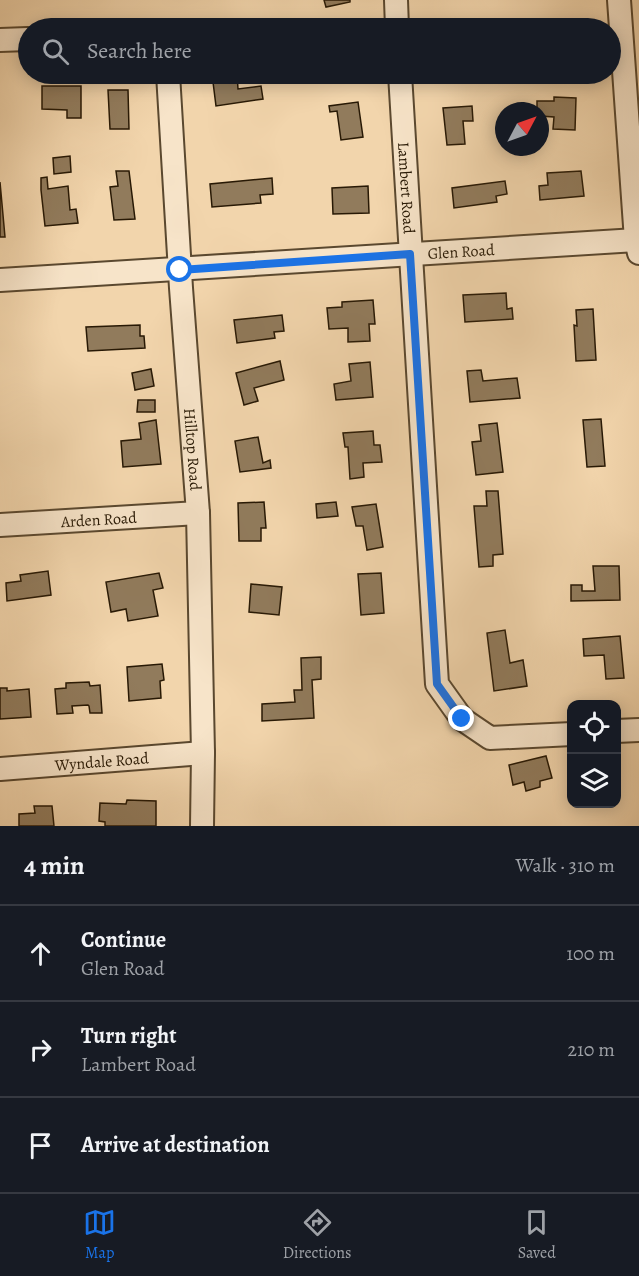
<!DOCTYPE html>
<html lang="en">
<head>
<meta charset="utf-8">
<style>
  :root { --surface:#171b24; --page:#20242c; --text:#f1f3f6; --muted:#9ea1a6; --line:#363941; --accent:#1a73e8 }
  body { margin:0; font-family:Alegreya,serif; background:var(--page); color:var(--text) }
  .controls { position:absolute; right:18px; bottom:18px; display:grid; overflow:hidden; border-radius:12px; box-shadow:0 3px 15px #0003 }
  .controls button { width:54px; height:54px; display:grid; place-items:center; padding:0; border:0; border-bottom:2px solid var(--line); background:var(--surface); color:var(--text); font:30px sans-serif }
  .compass { position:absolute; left:495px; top:102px; width:54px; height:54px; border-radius:50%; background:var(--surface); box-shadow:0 3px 15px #0003; rotate:49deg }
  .stop { position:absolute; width:18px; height:18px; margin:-14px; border:4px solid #1a73e8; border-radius:50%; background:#fff }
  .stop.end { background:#1a73e8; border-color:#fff; box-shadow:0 2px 6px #0008 }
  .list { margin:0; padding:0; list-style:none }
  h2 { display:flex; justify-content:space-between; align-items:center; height:78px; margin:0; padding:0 24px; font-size:26px }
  h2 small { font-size:20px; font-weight:400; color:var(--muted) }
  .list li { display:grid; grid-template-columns:39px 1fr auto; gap:18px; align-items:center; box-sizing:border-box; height:96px; padding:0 24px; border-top:2px solid var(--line) }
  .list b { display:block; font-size:22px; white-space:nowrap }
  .list p { margin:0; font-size:20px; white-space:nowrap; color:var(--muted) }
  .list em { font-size:20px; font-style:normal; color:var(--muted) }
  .icon { flex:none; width:33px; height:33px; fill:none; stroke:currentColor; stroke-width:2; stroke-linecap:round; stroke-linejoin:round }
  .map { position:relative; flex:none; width:639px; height:826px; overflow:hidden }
  .search { position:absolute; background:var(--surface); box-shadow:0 3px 15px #0003; left:18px; right:18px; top:18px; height:66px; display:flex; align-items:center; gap:15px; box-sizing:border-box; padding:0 21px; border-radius:33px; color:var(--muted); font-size:22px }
  .sheet { height:366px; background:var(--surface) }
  nav { display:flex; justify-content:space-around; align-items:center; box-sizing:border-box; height:84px; border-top:2px solid var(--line); background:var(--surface); font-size:16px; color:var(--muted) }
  nav a { display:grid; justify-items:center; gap:3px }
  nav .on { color:var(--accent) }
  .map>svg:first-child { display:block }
  .building { fill:#917b5c; stroke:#281905; stroke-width:1.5 }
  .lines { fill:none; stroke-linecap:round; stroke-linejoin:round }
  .minor-casing { stroke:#5a482f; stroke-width:26 }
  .minor { stroke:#f7e4c9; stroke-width:22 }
  .route { stroke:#1a73e8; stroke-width:8 }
  .labels { text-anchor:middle; stroke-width:4.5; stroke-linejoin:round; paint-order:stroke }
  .street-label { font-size:16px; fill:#281905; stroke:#f7e4c9 }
</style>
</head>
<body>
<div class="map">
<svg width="639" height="826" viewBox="0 0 639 826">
  <rect width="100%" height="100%" fill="#f2d5ac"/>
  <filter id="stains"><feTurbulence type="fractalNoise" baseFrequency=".00333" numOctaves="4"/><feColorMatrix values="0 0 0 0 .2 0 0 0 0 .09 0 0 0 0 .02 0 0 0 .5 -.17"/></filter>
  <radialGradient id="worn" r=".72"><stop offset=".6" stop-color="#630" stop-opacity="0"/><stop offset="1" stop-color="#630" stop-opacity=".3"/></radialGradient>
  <g class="building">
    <polygon points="324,0 350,0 350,2 326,7"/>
    <polygon points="212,74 237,74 238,89 261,86 263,99 216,106"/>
    <polygon points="330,74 352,74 353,81 331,83"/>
    <polygon points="42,86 81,86 81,118 67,118 67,110 42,109"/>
    <polygon points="108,90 128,90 129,129 110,129"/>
    <polygon points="554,97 576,98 575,130 553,129 554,117 540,116 540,111 537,111 537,101 554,101"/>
    <polygon points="358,102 363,137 341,140 337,111 330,112 329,106"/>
    <polygon points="472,106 473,121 463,121 465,144 447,145 443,108"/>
    <polygon points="70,156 71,172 54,174 53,158"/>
    <polygon points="116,171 129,171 135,219 114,220 110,187 118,186"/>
    <polygon points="581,171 584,196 540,200 539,186 548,185 547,173"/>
    <polygon points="47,177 48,189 68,186 70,210 76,209 78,223 45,226 41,190 41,178"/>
    <polygon points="272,178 273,194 260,195 261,203 212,207 210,184"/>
    <polygon points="505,181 507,194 496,196 497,202 454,208 452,188"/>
    <polygon points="0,182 5,237 0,237"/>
    <polygon points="368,186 369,213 333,214 332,188"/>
    <polygon points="506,293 507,309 512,308 513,319 465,322 463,295"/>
    <polygon points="373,300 375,324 369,324 370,341 348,342 348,328 329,329 327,308 342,307 342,302"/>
    <polygon points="593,309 596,360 576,361 574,325 577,326 576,310"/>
    <polygon points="282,315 284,331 274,332 275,338 237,343 234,320"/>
    <polygon points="140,325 140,336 144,336 145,348 88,351 86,327"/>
    <polygon points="280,361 284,380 254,388 258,401 244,405 236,373"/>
    <polygon points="370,362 373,397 336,400 334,384 351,381 349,364"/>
    <polygon points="151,369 154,386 135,390 132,373"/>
    <polygon points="481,370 483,381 517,378 520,398 470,402 467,371"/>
    <polygon points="138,400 155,400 155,412 137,412"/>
    <polygon points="601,419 605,466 587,467 583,420"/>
    <polygon points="156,420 161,464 123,467 121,441 141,439 139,423"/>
    <polygon points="497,423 503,472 476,475 472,442 481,441 479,425"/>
    <polygon points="373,431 374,445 380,445 382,462 363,463 364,477 350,479 348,447 345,447 343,433"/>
    <polygon points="258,437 263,463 270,460 271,468 240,472 235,441"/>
    <polygon points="486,491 498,491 503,554 493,555 493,566 479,567 474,506 487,506"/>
    <polygon points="264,502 266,528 261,528 261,541 239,541 238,503"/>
    <polygon points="336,502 338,516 317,518 316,504"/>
    <polygon points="376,504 383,547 367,550 363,526 356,526 352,507"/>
    <polygon points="593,566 619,566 620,600 571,601 571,585 582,585 582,591 595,591"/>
    <polygon points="48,571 51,595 7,601 6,583 21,581 20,575"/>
    <polygon points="159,573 163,588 153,590 158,616 128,621 126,609 111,612 106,582"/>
    <polygon points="381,573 384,613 361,615 358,574"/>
    <polygon points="251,584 282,587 279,615 249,612"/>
    <polygon points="505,630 510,663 523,660 527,686 494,691 487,633"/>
    <polygon points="620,636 624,678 606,679 604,655 584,656 583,639"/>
    <polygon points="321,657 321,679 312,680 314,718 262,721 262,704 295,702 294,690 302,690 301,658"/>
    <polygon points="162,664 164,680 160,681 161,698 129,701 127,667"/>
    <polygon points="89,682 90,686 100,685 102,713 90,713 89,706 88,705 72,706 73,713 57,714 55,689 66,688 66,683"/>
    <polygon points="0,688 7,688 7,691 29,689 31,717 0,719"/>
    <polygon points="546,756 552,778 540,781 540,787 526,791 524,782 513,785 509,765"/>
    <polygon points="127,800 156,801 156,826 105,826 105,822 99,821 100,803 126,804"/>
    <polygon points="34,806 52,806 54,826 19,826 19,814 35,813"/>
  </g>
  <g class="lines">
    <g class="minor-casing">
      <g id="minor">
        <polyline points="396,0 397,28"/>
        <polyline points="619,0 636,240 639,253"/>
        <polyline points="0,40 28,39"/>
        <path id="s1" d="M 168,74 L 181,288 L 198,513 L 203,753 L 202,826"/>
        <path id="s2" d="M 400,74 L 437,684 L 462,719 L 490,738 L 572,734"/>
        <path id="s3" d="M 0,280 L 636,240"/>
        <path id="s4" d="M 0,525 L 198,513"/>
        <polyline points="616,731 639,730"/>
        <path id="s5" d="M 0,769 L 203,753"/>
      </g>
    </g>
    <use href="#minor" class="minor"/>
  </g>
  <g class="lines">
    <polyline class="route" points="180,270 410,254 437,684 462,719"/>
  </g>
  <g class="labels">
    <g class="street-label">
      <text dy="6" stroke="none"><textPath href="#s2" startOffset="114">Lambert Road</textPath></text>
      <text dy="6" stroke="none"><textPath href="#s3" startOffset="462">Glen Road</textPath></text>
      <text dy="6" stroke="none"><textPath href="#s1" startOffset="376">Hilltop Road</textPath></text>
      <text dy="6" stroke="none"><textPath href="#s4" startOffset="99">Arden Road</textPath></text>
      <text dy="6" stroke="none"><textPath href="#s5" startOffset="102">Wyndale Road</textPath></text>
    </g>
  </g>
  <rect width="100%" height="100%" filter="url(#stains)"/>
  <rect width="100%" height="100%" fill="url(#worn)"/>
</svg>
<div class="controls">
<button><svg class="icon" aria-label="locate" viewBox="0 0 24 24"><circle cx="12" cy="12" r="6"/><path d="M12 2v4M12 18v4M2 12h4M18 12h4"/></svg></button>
<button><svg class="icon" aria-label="layers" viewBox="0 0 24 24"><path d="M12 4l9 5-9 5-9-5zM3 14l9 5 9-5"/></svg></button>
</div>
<svg class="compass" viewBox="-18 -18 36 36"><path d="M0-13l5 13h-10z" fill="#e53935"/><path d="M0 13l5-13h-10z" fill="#9ea1a6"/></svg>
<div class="stop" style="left:180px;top:270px"></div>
<div class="stop end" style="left:462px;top:719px"></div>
<div class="search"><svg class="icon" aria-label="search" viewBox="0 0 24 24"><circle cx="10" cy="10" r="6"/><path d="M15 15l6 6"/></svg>Search here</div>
</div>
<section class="sheet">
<h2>4 min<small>Walk · 310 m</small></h2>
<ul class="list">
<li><svg class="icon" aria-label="ahead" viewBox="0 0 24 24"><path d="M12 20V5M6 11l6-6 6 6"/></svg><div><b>Continue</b><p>Glen Road</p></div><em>100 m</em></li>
<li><svg class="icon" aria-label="right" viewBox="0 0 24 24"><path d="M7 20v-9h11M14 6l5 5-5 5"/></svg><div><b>Turn right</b><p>Lambert Road</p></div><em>210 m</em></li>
<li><svg class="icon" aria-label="arrive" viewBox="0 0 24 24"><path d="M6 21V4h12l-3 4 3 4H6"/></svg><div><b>Arrive at destination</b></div></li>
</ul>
</section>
<nav>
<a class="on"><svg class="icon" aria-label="map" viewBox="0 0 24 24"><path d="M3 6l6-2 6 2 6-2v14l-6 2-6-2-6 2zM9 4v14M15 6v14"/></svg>Map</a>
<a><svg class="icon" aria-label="directions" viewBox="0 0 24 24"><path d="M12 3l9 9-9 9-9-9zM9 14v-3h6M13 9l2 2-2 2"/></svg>Directions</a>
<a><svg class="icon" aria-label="saved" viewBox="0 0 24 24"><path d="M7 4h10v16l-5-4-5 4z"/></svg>Saved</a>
</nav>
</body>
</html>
